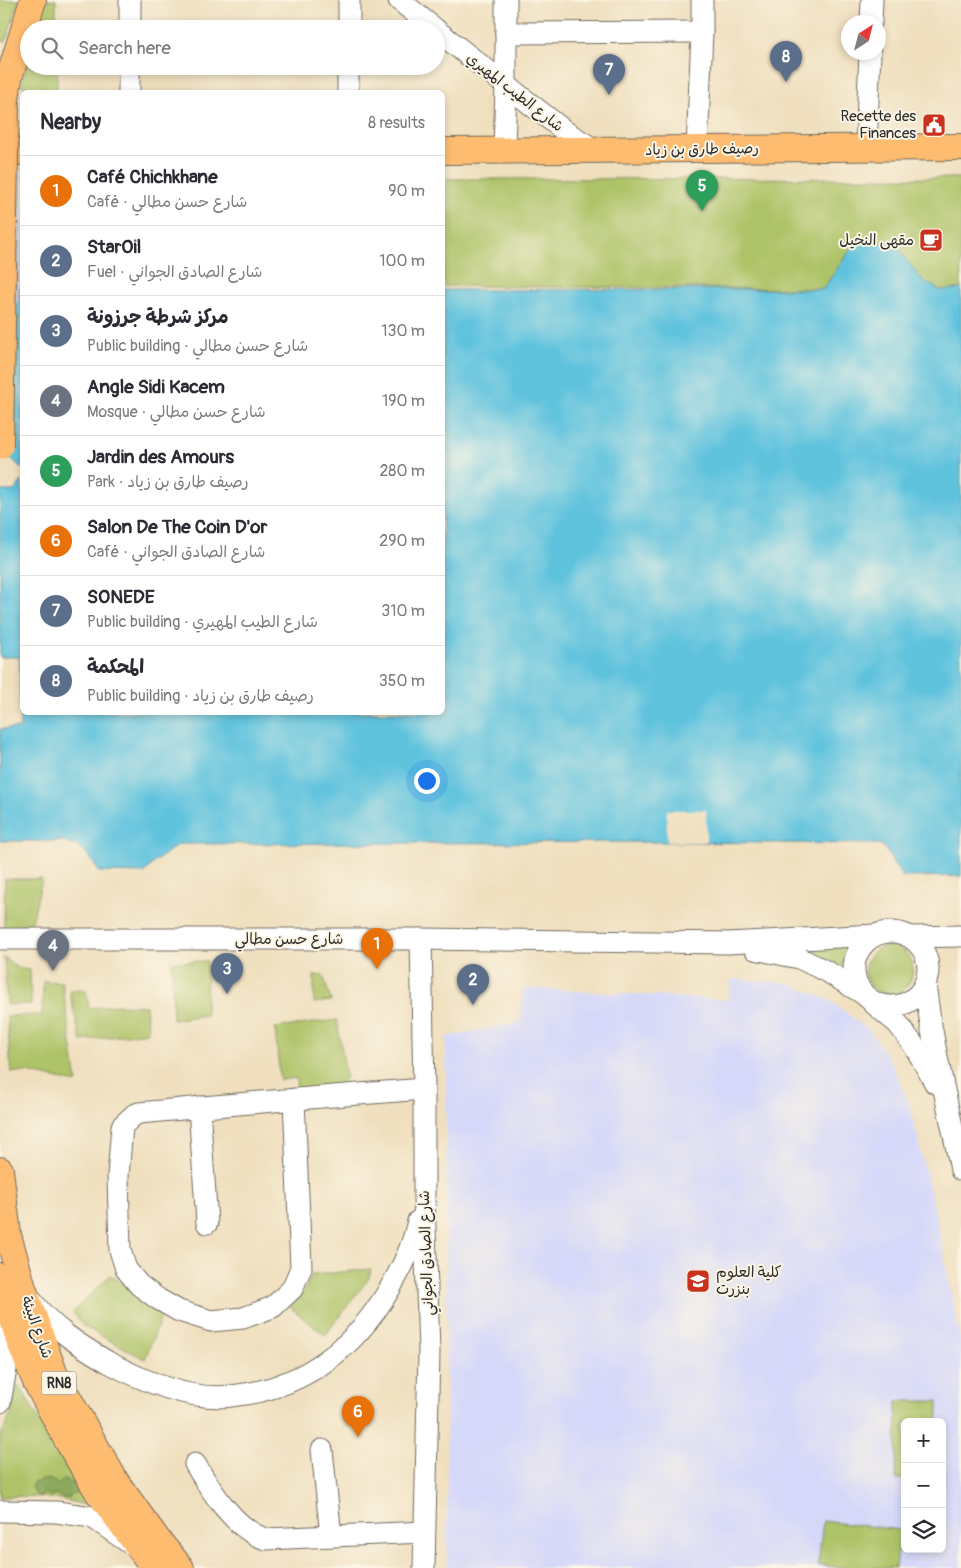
<!DOCTYPE html>
<html lang="en">
<head>
<meta charset="utf-8">
<style>
  :root { --surface:#fff; --page:#f2f2f3; --text:#2b2b33; --muted:#7c7c81; --line:#e1e1e2; --accent:#2563eb }
  body { margin:0; font-family:Pangolin,"Playpen Sans Arabic",sans-serif; background:var(--page); color:var(--text) }
  .controls { position:absolute; right:15px; bottom:15px; display:grid; overflow:hidden; border-radius:8px; box-shadow:0 2px 8px #0003 }
  .controls button { width:45px; height:45px; display:grid; place-items:center; padding:0; border:0; border-bottom:1px solid var(--line); background:var(--surface); color:var(--text); font:25px sans-serif }
  .compass { position:absolute; left:841px; top:15px; width:45px; height:45px; border-radius:50%; background:var(--surface); box-shadow:0 2px 8px #0003; rotate:36deg }
  .you { position:absolute; left:426px; top:780px; width:18px; height:18px; margin:-12px; border:4px solid #fff; border-radius:50%; background:#1a73e8; box-shadow:0 0 0 8px #1a73e833 }
  .badge { display:grid; place-items:center; width:32px; height:32px; border-radius:50%; background:var(--accent); color:#fff; font-size:16px; font-weight:700 }
  .pin { position:absolute; translate:-50% -41px; filter:drop-shadow(0 1px 2px #0008) }
  .pin::after { content:''; position:absolute; top:26px; width:18px; height:15px; background:inherit; clip-path:polygon(0 0,100% 0,50% 100%) }
  .list { margin:0; padding:0; list-style:none }
  h2 { display:flex; justify-content:space-between; align-items:center; height:65px; margin:0; padding:0 20px; font-size:21px }
  h2 small { font-size:16px; font-weight:400; color:var(--muted) }
  .list li { display:grid; grid-template-columns:32px 1fr auto; gap:15px; align-items:center; box-sizing:border-box; height:70px; padding:0 20px; border-top:1px solid var(--line) }
  .list b { display:block; font-size:19px; white-space:nowrap }
  .list p { margin:0; font-size:16px; white-space:nowrap; color:var(--muted) }
  .list em { font-size:16px; font-style:normal; color:var(--muted) }
  .icon { flex:none; width:28px; height:28px; fill:none; stroke:currentColor; stroke-width:2; stroke-linecap:round; stroke-linejoin:round }
  .map { position:relative; flex:none; width:961px; height:1568px; overflow:hidden }
  .search { position:absolute; background:var(--surface); box-shadow:0 2px 8px #0003; left:20px; top:20px; width:425px; height:55px; display:flex; align-items:center; gap:12px; box-sizing:border-box; padding:0 18px; border-radius:28px; color:var(--muted); font-size:19px }
  .panel { position:absolute; background:var(--surface); box-shadow:0 2px 8px #0003; left:20px; top:90px; width:425px; height:625px; border-radius:8px }
  .map>svg:first-child { display:block }
  .built { fill:#d5d8f9; fill-rule:evenodd }
  .industrial { fill:#bdc3de }
  .green { fill:#aec368; stroke:#6c774a }
  .forest { fill:#8aa95c; stroke:#5a6a44 }
  .water { fill:#60c3de; stroke:#467784 }
  .pier { fill:#efdfbe }
  .lines { fill:none; stroke-linecap:round; stroke-linejoin:round }
  .minor-casing { stroke:#706a5e; stroke-width:23 }
  .major-casing { stroke:#706a5e; stroke-width:28 }
  .minor { stroke:#fff; stroke-width:21 }
  .major { stroke:#febc71; stroke-width:26 }
  .major-bridge-casing { stroke:#706a5e; stroke-width:28; stroke-linecap:butt }
  .major-bridge { stroke:#febc71; stroke-width:26 }
  .labels { text-anchor:middle; stroke-width:4; stroke-linejoin:round; paint-order:stroke }
  .shield { fill:#fcf5e5; stroke:#6a6863; stroke-width:1 }
  .shield-label { font-size:14px; font-weight:bold; fill:#2b2b2b }
  .street-label { font-size:15px; fill:#2b2b2b; stroke:#fcf5e5 }
  .poi-label { font-size:15px; fill:#2b2b2b; stroke:#fcf5e5; text-anchor:end }
</style>
</head>
<body>
<div class="map">
<svg width="961" height="1568" viewBox="0 0 961 1568">
  <rect width="100%" height="100%" fill="#fcf5e5"/>
  <filter id="ink" filterUnits="userSpaceOnUse"><feTurbulence type="fractalNoise" baseFrequency=".02" numOctaves="2"/><feDisplacementMap in="SourceGraphic" scale="10" xChannelSelector="R" yChannelSelector="G"/><feConvolveMatrix kernelMatrix="1 2 1 2 8 2 1 2 1" color-interpolation-filters="sRGB"/></filter>
  <filter id="wash" filterUnits="userSpaceOnUse"><feTurbulence type="fractalNoise" baseFrequency=".0096" numOctaves="4" result="noise"/><feDisplacementMap in="SourceGraphic" scale="20" xChannelSelector="R" yChannelSelector="G"/><feGaussianBlur stdDeviation="1.12" result="paint"/><feColorMatrix in="noise" values="0 0 0 0 0 0 0 0 0 0 0 0 0 0 0 0 0 1.4 0 .05"/><feComposite in="paint" operator="in"/></filter>
  <g filter="url(#wash)">
    <rect width="100%" height="100%" fill="#efdfbe"/>
    <path class="built" d="M 731,979 L 788,983 L 829,1000 L 870,1031 L 891,1062 L 910,1107 L 937,1219 L 961,1343 L 961,1568 L 447,1568 L 446,1037 L 520,1022 L 523,988 L 728,1000 ZM 905,1422 L 942,1422 L 942,1549 L 905,1549 Z"/>
    <polygon class="industrial" points="0,172 22,172 22,286 19,289 19,304 0,304"/>
    <g class="green">
      <polygon points="0,0 19,0 6,41 0,41"/>
      <polygon points="43,0 56,0 56,29 34,29"/>
      <polygon points="29,51 29,66 57,66 57,92 32,92 32,89 22,86"/>
      <polygon points="961,178 961,289 939,290 921,279 893,242 856,242 823,289 443,286 443,179"/>
      <polygon points="5,879 42,879 32,922 4,930"/>
      <polygon points="848,945 841,969 795,947"/>
      <circle cx="889" cy="970" r="24"/>
      <polygon points="4,957 17,968 30,970 31,1004 7,1005"/>
      <polygon points="207,961 206,1015 173,1020 172,962"/>
      <polygon points="323,975 331,1001 314,1003 314,976"/>
      <polygon points="43,981 62,982 77,1083 27,1072 11,1072 7,1016 42,1015"/>
      <polygon points="69,990 86,990 89,1008 118,1005 146,1006 148,1032 81,1041"/>
      <polygon points="337,1020 346,1077 340,1087 297,1092 296,1078 280,1080 275,1028"/>
      <polygon points="371,1269 369,1278 325,1335 290,1307 305,1290 312,1275"/>
      <polygon points="110,1275 141,1297 164,1310 145,1359 83,1326 73,1312"/>
      <path d="M 17,1386 L 20,1386 L 87,1504 L 84,1505 C 58,1497 28,1495 0,1497 L 0,1437 L 11,1414 Z"/>
      <polygon points="897,1401 938,1401 938,1422 905,1422 905,1479 896,1479"/>
      <polygon points="823,1521 900,1530 896,1568 843,1568 818,1565"/>
    </g>
    <path class="forest" d="M 48,1479 L 55,1482 L 56,1485 C 62,1483 61,1478 68,1480 L 70,1483 L 73,1483 L 78,1493 L 71,1495 L 69,1498 L 63,1498 L 56,1494 L 50,1496 L 45,1493 L 40,1496 L 34,1493 L 34,1490 L 31,1488 L 33,1483 Z"/>
    <g class="water">
      <path d="M 856,242 L 893,242 L 921,279 L 939,290 L 961,289 L 961,876 L 902,877 L 884,847 L 879,844 L 667,842 L 179,844 L 153,863 L 144,873 L 99,872 C 91,859 84,844 67,844 L 64,841 L 0,841 L 0,729 L 20,728 L 20,657 L 0,657 L 0,491 L 14,491 L 22,481 L 22,712 L 442,712 L 443,290 L 823,289 Z"/>
      <polygon points="22,286 22,469 12,459 0,458 0,304 19,304 19,289"/>
    </g>
    <rect class="pier" x="667" y="810" width="39" height="32"/>
  </g>
  <g filter="url(#ink)">
    <g class="lines">
      <g class="minor-casing">
        <g id="minor">
          <polyline points="399,0 435,29"/>
          <polyline points="871,22 872,0"/>
          <polyline points="130,29 130,0"/>
          <polyline points="349,29 349,0"/>
          <polyline points="436,30 566,132 597,151"/>
          <polyline points="506,33 702,32"/>
          <polyline points="129,92 129,66"/>
          <polyline points="348,92 348,66"/>
          <polyline points="866,148 870,52"/>
          <polyline points="697,149 702,32 702,0"/>
          <polyline points="504,151 506,86 506,0"/>
          <circle cx="891" cy="969" r="37"/>
          <polyline points="910,937 961,936"/>
          <polyline points="0,939 421,939 728,943 875,935"/>
          <polyline points="421,939 424,1089 424,1196 429,1352 424,1568"/>
          <polyline points="755,949 799,958 828,972 862,993"/>
          <path d="M 925,983 C 932,1046 949,1107 961,1170"/>
          <polyline points="873,1003 898,1024 915,1047 935,1083"/>
          <path d="M 294,1099 L 301,1268 L 292,1289 L 273,1307 L 243,1318 L 211,1321 L 179,1311 L 158,1299 L 139,1285 L 126,1269 L 120,1250 L 118,1176 L 122,1126 L 134,1115 L 139,1113 C 234,1104 329,1096 424,1089"/>
          <polyline points="199,1107 207,1223"/>
          <path d="M 32,1301 C 52,1328 79,1345 108,1362 C 143,1381 191,1401 231,1396 C 302,1389 353,1350 389,1290 C 403,1266 412,1248 418,1221"/>
          <polyline points="0,1402 6,1369 6,1313"/>
          <polyline points="322,1450 331,1536"/>
          <path d="M 195,1464 C 210,1489 236,1531 266,1539 L 424,1532"/>
          <polyline points="0,1511 56,1512 92,1517 131,1544"/>
        </g>
      </g>
      <g class="major-casing">
        <g id="major">
          <polyline points="6,100 9,78 33,0"/>
          <polyline points="442,151 961,147"/>
          <polyline points="0,152 22,152"/>
          <polyline points="0,1170 8,1235 23,1288 55,1375 116,1482 157,1539 181,1568"/>
          <polyline points="0,1276 19,1340 36,1382 67,1440 98,1492 154,1568"/>
        </g>
      </g>
      <use href="#minor" class="minor"/>
      <use href="#major" class="major"/>
      <g class="major-bridge-casing">
        <polyline id="major-bridge" points="0,446 6,100"/>
      </g>
      <use href="#major-bridge" class="major-bridge"/>
    </g>
  </g>
  <defs>
    <g id="civic-square" transform="scale(1.25)"><rect x="-9" y="-9" width="18" height="18" rx="4" fill="#c8321e" stroke="#fcf5e5"/><path d="M-.6-6.5H3V-4.5H.6V-3L4-1V1h2V6H-6V1h2V-1L-.6-3ZM-1.2 2.5V6h2.4V2.5Z" fill="#fff"/></g>
    <g id="cafe-square" transform="scale(1.25)"><rect x="-9" y="-9" width="18" height="18" rx="4" fill="#c8321e" stroke="#fcf5e5"/><path d="M-5.5-4.5H6V0H3Q3 3.5 0 3.5H-2.5Q-5.5 3.5-5.5 0ZM3-3.2v2h1.7v-2ZM-6 4.5H4V6H-6Z" fill="#fff"/></g>
    <g id="university-square" transform="scale(1.25)"><rect x="-9" y="-9" width="18" height="18" rx="4" fill="#c8321e" stroke="#fcf5e5"/><path d="M0-5L7-2L0 1L-7-2ZM-4 1L0 2.5L4 1V4Q0 6-4 4Z" fill="#fff"/></g>
  </defs>
  <g fill-rule="evenodd">
    <use href="#civic-square" x="934" y="125"/>
    <use href="#cafe-square" x="931" y="240"/>
    <use href="#university-square" x="698" y="1281"/>
  </g>
  <g class="labels">
    <rect class="shield" x="41.5" y="1371.5" width="35" height="23" rx="4"/>
    <g class="shield-label">
      <text x="59" y="1388">RN8</text>
    </g>
    <g class="street-label">
      <text transform="translate(515 92) rotate(38)" y="5">شارع الطيب المهيري</text>
      <text transform="translate(702 149) rotate(-1)" y="5">رصيف طارق بن زياد</text>
      <text x="289" y="944">شارع حسن مطالي</text>
      <text transform="translate(426 1253) rotate(-92)" y="5">شارع الصادق الجواني</text>
      <text transform="translate(37 1327) rotate(70)" y="5">شارع البيئة</text>
    </g>
    <g class="poi-label">
      <text x="916" y="121">Recette des<tspan x="916" dy="17">Finances</tspan></text>
      <text x="914" y="245">مقهى النخيل</text>
      <text x="716" y="1277" text-anchor="start">كلية العلوم<tspan x="716" dy="17">بنزرت</tspan></text>
    </g>
  </g>
</svg>
<div class="controls">
<button>+</button>
<button>−</button>
<button><svg class="icon" aria-label="layers" viewBox="0 0 24 24"><path d="M12 4l9 5-9 5-9-5zM3 14l9 5 9-5"/></svg></button>
</div>
<svg class="compass" viewBox="-18 -18 36 36"><path d="M0-13l5 13h-10z" fill="#e53935"/><path d="M0 13l5-13h-10z" fill="#7c7c81"/></svg>
<div class="you"></div>
<div class="pin badge" style="left:377px;top:969px;background:#e8710a">1</div>
<div class="pin badge" style="left:473px;top:1005px;background:#5c6f8a">2</div>
<div class="pin badge" style="left:227px;top:994px;background:#5c6f8a">3</div>
<div class="pin badge" style="left:53px;top:971px;background:#6b7280">4</div>
<div class="pin badge" style="left:702px;top:211px;background:#2e9e5b">5</div>
<div class="pin badge" style="left:358px;top:1437px;background:#e8710a">6</div>
<div class="pin badge" style="left:609px;top:95px;background:#5c6f8a">7</div>
<div class="pin badge" style="left:786px;top:82px;background:#5c6f8a">8</div>
<div class="search"><svg class="icon" aria-label="search" viewBox="0 0 24 24"><circle cx="10" cy="10" r="6"/><path d="M15 15l6 6"/></svg>Search here</div>
<section class="panel">
<h2>Nearby<small>8 results</small></h2>
<ul class="list">
<li><span class="badge" style="background:#e8710a">1</span><div><b>Café Chichkhane</b><p>Café · شارع حسن مطالي</p></div><em>90 m</em></li>
<li><span class="badge" style="background:#5c6f8a">2</span><div><b>StarOil</b><p>Fuel · شارع الصادق الجواني</p></div><em>100 m</em></li>
<li><span class="badge" style="background:#5c6f8a">3</span><div><b>مركز شرطة جرزونة</b><p>Public building · شارع حسن مطالي</p></div><em>130 m</em></li>
<li><span class="badge" style="background:#6b7280">4</span><div><b>Angle Sidi Kacem</b><p>Mosque · شارع حسن مطالي</p></div><em>190 m</em></li>
<li><span class="badge" style="background:#2e9e5b">5</span><div><b>Jardin des Amours</b><p>Park · رصيف طارق بن زياد</p></div><em>280 m</em></li>
<li><span class="badge" style="background:#e8710a">6</span><div><b>Salon De The Coin D'or</b><p>Café · شارع الصادق الجواني</p></div><em>290 m</em></li>
<li><span class="badge" style="background:#5c6f8a">7</span><div><b>SONEDE</b><p>Public building · شارع الطيب المهيري</p></div><em>310 m</em></li>
<li><span class="badge" style="background:#5c6f8a">8</span><div><b>المحكمة</b><p>Public building · رصيف طارق بن زياد</p></div><em>350 m</em></li>
</ul>
</section>
</div>
</body>
</html>
